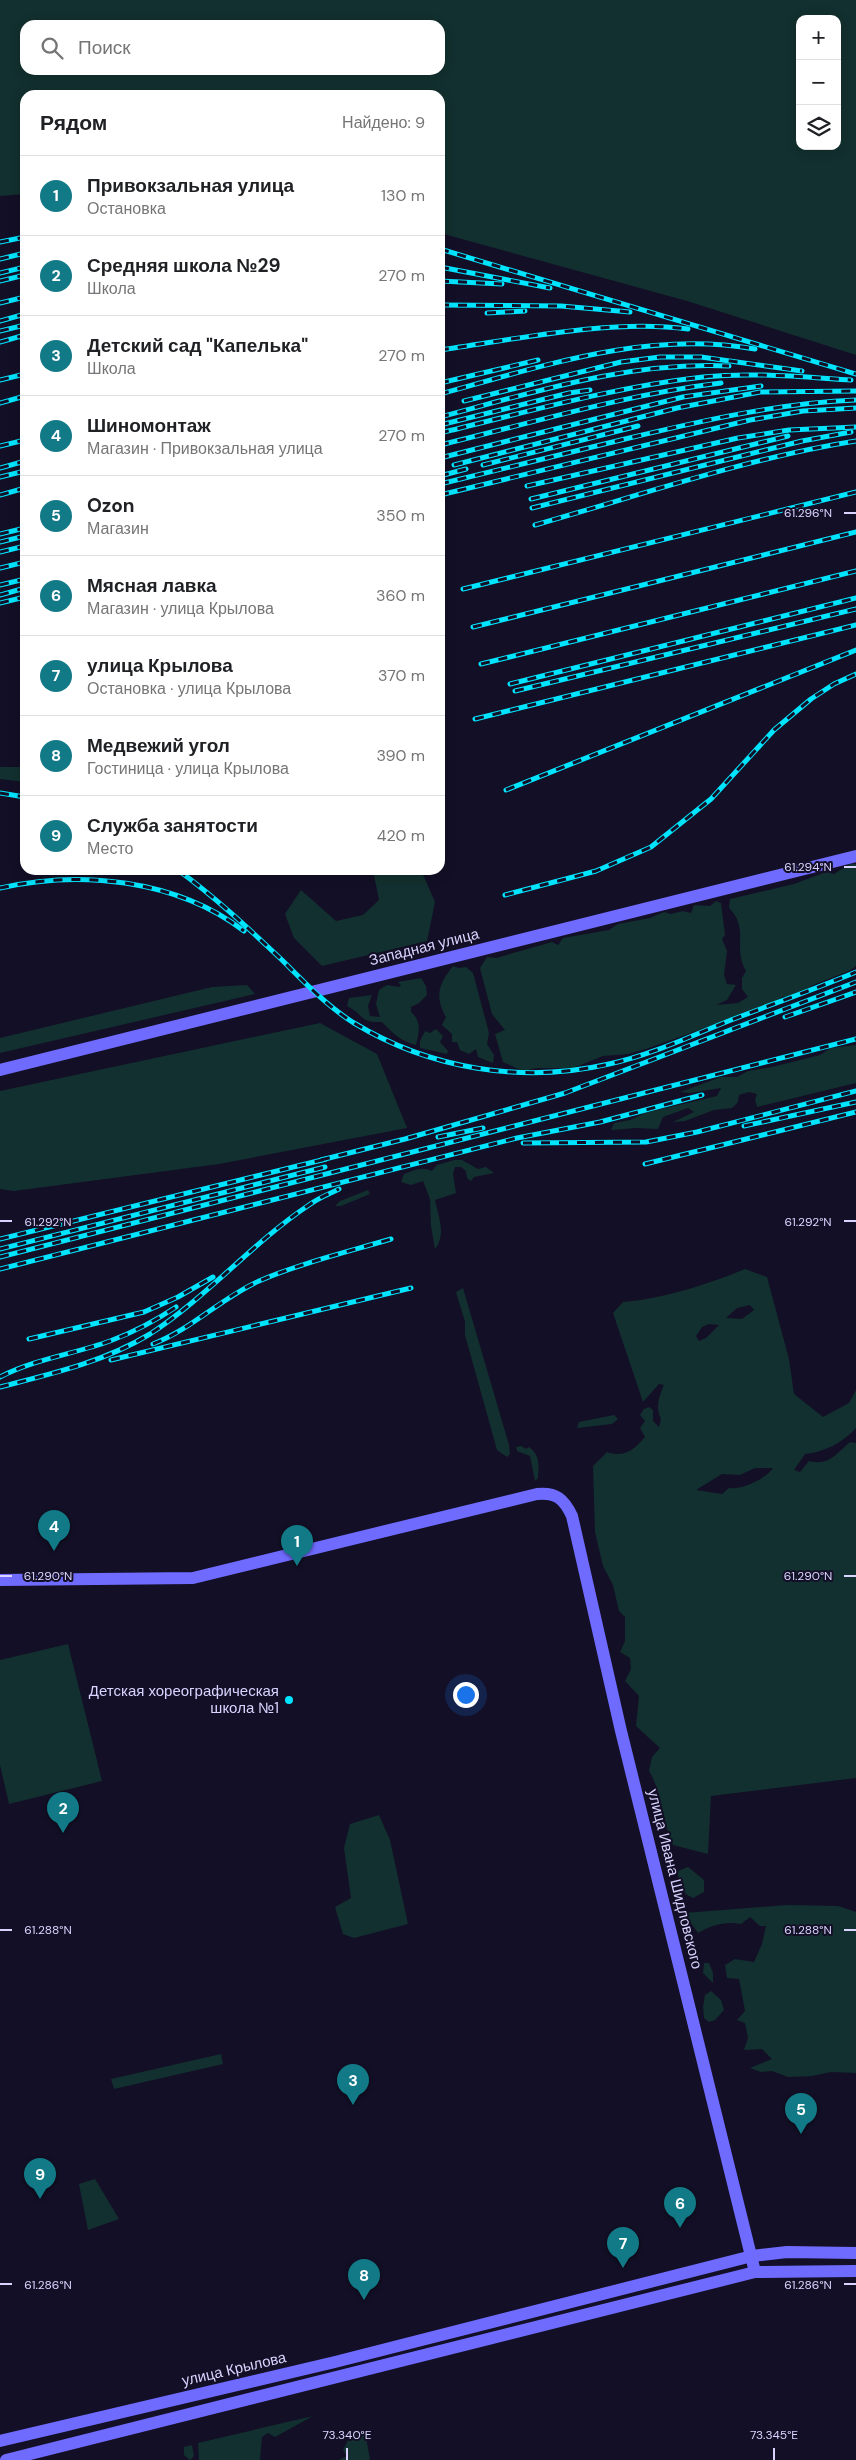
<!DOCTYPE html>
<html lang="ru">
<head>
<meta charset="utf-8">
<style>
  :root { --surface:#fff; --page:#f6f6f6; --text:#202124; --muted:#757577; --line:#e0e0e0; --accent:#127987 }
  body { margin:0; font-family:"DM Sans",sans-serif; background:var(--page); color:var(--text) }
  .controls { position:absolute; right:15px; top:15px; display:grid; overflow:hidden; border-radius:10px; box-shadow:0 2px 12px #0003 }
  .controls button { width:45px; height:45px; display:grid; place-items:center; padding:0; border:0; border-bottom:1px solid var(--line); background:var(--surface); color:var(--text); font:25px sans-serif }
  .you { position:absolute; left:465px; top:1694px; width:18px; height:18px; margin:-12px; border:4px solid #fff; border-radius:50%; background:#1a73e8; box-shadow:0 0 0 8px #1a73e833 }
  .badge { display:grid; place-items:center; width:32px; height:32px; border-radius:50%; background:var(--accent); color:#fff; font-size:16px; font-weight:700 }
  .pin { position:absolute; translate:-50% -41px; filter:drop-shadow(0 1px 2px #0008) }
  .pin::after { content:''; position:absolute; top:26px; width:18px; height:15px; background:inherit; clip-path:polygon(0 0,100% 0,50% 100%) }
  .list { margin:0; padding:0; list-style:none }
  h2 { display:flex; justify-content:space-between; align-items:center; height:65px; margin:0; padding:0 20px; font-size:21px }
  h2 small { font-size:16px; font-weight:400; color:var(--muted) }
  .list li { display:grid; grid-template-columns:32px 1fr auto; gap:15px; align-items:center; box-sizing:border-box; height:80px; padding:0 20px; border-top:1px solid var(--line) }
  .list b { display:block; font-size:19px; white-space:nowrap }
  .list p { margin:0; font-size:16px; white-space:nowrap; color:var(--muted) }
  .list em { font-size:16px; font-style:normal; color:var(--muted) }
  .icon { flex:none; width:28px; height:28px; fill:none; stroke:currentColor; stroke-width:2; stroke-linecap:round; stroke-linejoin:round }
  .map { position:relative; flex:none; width:856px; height:2460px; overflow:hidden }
  .search { position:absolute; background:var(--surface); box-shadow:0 2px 12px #0003; left:20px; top:20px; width:425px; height:55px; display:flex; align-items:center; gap:12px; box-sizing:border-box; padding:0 18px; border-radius:15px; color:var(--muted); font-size:19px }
  .panel { position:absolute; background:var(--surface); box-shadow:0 2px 12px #0003; left:20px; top:90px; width:425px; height:785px; border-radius:15px }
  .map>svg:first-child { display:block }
  .green { fill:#12302f; fill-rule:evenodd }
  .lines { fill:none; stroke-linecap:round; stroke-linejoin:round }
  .secondary { stroke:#6f6bff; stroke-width:12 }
  .rail-casing { stroke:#00e5ff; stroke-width:5 }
  .rail { stroke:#130f26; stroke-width:3; stroke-dasharray:9; stroke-linecap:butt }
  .ticks { fill:none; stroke:#d9d4ff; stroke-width:2 }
  .poi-dot { fill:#00e5ff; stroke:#130f26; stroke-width:2 }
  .labels { text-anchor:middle; stroke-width:4; stroke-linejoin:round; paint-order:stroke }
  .street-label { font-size:15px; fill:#d9d4ff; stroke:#130f26 }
  .poi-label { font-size:15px; fill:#d9d4ff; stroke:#130f26; text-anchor:end }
  .ticks-label { font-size:12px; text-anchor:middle; fill:#d9d4ff; stroke:#130f26; stroke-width:4; stroke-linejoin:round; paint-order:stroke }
</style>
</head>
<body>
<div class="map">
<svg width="856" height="2460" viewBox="0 0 856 2460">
  <rect width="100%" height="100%" fill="#130f26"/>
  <g class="green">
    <path d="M 0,0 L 856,0 L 856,355 L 687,301 L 440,233 L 440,95 L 25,95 L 25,194 L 0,196 ZM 800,19 L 837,19 L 837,146 L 800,146 ZM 25,25 L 440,25 L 440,70 L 25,70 Z"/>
    <polygon points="0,767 25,767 25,782 0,779"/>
    <path d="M 850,864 L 856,864 L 856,966 L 849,971 L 815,984 L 795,995 L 782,997 L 772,1006 L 745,1018 L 744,1014 L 646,1049 L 628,1054 L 603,1056 L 573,1068 L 537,1068 L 523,1071 L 503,1062 L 495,1034 L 505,1030 L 492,1014 L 480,968 L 487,957 L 496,958 L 552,942 L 558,945 L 563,938 L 609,930 L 618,924 L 650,918 L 664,912 L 671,914 L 683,911 L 691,913 L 694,905 L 710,906 L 716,901 L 721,903 L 725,935 L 722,939 L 727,951 L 724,975 L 727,984 L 736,985 L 727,1000 L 716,1005 L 738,1003 L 748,997 L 742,989 L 742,978 L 746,971 C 732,947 750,929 729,908 L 730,899 L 794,884 L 826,872 L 834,874 Z"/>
    <polygon points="373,870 421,870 435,902 427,941 322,966 294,938 285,914 301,890 336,921 363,915 379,900"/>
    <path d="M 453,966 L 459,968 L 466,967 L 473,973 L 489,1033 L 487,1044 L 494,1055 L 493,1063 L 478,1057 L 476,1049 L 469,1054 L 460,1050 L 457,1042 L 452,1042 L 452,1034 L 442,1025 L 446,1017 C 434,996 439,984 453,966 Z"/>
    <path d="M 421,978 L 426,986 L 427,995 L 419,1003 L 411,1007 L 411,1012 C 422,1022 419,1032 416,1045 C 402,1042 392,1033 382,1022 C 359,1023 365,1015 347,1006 L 349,998 L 372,995 L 368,1006 L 370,1016 L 380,1017 L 376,1004 L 379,990 L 387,985 L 399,987 L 401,985 L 398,982 Z"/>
    <polygon points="247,985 255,994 0,1053 0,1038 212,987"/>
    <polygon points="320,1023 377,1054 407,1128 219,1164 14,1191 0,1189 0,1091"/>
    <polygon points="436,1029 443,1036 440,1042 448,1051 447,1054 420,1048 420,1041 425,1031 430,1033"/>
    <polygon points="856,1045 856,1083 757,1107 755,1100 757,1094 749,1092 739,1095 738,1102 732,1108 714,1110 685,1121 673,1122 694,1112 688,1108 663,1117 658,1129 636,1128 611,1130 614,1123 630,1120 645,1113 717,1096 721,1088 690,1093 680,1092 721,1077 737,1077 748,1071 772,1067 820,1055 831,1048"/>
    <path d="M 454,1160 L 462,1160 L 478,1169 L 486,1167 L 494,1173 L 474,1177 L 471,1181 L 467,1178 L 466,1171 L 461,1167 L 455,1167 L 453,1174 L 456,1193 L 435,1200 C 438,1216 447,1234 435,1249 L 431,1226 L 430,1199 L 423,1181 L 411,1185 L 401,1182 L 404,1174 C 414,1170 422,1166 432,1171 L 437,1165 Z"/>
    <polygon points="368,1190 370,1194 341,1206 335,1206 340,1201"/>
    <path d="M 745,1269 L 767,1277 L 789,1359 L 794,1394 L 823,1417 L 849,1403 L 856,1390 L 856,1428 C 843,1443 824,1452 805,1454 L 794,1470 L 800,1472 L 809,1461 C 829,1466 836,1454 850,1442 L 856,1443 L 856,1778 L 711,1796 L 708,1854 L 673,1845 C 662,1821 663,1794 649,1771 L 652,1757 L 660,1748 L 636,1726 L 639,1696 L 625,1681 L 631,1669 L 630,1658 L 620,1652 L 625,1641 L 625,1617 L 619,1611 L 613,1585 L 603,1566 L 595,1532 L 593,1466 L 607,1452 C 624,1458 634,1450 645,1437 L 640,1428 L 645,1421 L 640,1415 L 644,1409 L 649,1407 L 653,1410 L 653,1421 L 659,1427 L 661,1419 C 655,1407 659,1396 664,1385 L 659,1384 L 643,1402 L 613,1313 L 623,1302 C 662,1299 709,1284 745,1269 ZM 750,1305 L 754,1310 L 742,1319 L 726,1318 L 737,1308 ZM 709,1324 L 719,1325 L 706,1338 L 699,1341 L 696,1336 L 702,1327 ZM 755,1468 L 773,1468 C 766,1479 741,1490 729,1488 L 722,1494 L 696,1490 L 722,1474 L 740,1475 Z"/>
    <polygon points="463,1288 509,1445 510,1454 507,1457 497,1450 465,1335 465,1322 456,1292"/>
    <polygon points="614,1415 618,1419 612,1424 577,1428 579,1422"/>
    <path d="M 521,1446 L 526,1449 L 529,1447 C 540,1455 539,1465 538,1478 L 535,1481 L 530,1456 L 517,1451 L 516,1447 Z"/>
    <polygon points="68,1644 102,1781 9,1804 0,1765 0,1660"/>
    <polygon points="379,1815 390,1840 408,1924 354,1938 343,1934 335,1907 351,1898 344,1848 350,1824"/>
    <path d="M 688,1867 L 704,1880 L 704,1892 L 693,1898 C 680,1892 678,1885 678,1871 Z"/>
    <path d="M 787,1905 L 838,1906 L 856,1912 L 856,2073 L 831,2072 L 812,2076 L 788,2077 L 772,2071 L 761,2072 L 750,2068 L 772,2059 L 762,2049 L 744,2050 L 748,2038 L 745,2023 L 737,2020 L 745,2011 L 739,1979 L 727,1978 L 725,1965 L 735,1959 L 754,1962 L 762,1944 L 766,1926 L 760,1926 L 750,1917 L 741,1924 C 725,1921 712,1925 698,1933 L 684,1913 Z"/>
    <polygon points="704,1963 709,1963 713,1973 713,1983 703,1973"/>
    <polygon points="711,1991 721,2000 724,2010 715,2020 709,2022 704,2018 703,2007 705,1995"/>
    <polygon points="221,2054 223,2064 114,2089 111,2079"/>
    <polygon points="95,2179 119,2219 88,2230 79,2184"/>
    <polygon points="313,2416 275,2437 268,2433 262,2437 260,2460 199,2460 198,2443"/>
    <polygon points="363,2433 366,2437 370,2460 339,2460 347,2456 343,2450 350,2436"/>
    <polygon points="192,2445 194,2456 190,2460 184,2455 184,2447"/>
  </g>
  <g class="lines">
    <g class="secondary">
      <polyline points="0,1070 856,856"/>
      <path d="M 0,1580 L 193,1578 L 537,1494 C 556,1492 564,1499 572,1516 L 621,1731 L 755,2272"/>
      <polyline points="0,2441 335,2362 752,2256 787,2252 856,2253"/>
      <polyline points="6,2460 755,2272 856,2271"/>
    </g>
    <g class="rail-casing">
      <g id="rail">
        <polyline points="0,242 25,237"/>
        <polyline points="440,249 856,374"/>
        <polyline points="0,259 25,253"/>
        <polyline points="440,267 550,288"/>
        <polyline points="0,273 25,267"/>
        <polyline points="0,281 25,275"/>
        <polyline points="440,281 502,284"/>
        <polyline points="0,303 25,297"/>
        <polyline points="440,305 561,306 630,312"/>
        <polyline points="487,313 525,311"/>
        <polyline points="0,321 25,314"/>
        <polyline points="0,331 25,325"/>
        <polyline points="0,342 25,335"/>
        <path d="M 440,350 C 518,339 610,319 688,329"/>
        <polyline points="0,380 25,374"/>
        <polyline points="440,383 538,360"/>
        <path d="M 440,394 C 543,366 647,330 755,349"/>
        <polyline points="464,401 621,362 660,357 701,357 802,371"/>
        <polyline points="0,403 25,396"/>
        <path d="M 440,417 C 535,392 630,361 729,366"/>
        <polyline points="440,425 569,393 590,390"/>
        <path d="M 440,433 C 527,412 614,387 703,377 C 752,372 802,377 851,380"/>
        <path d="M 440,445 C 532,423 627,394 721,383"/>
        <polyline points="0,446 25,440"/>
        <polyline points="440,458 683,397 761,386"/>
        <polyline points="454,465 677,408 760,392 856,391"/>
        <polyline points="483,465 638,426"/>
        <polyline points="0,468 25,461"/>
        <polyline points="440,476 466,469"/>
        <polyline points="0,477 25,471"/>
        <path d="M 440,484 C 502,469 563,454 625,439 C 701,421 778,403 856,400"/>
        <polyline points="527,486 738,438 789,430 856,427"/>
        <polyline points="0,495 25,488"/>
        <polyline points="440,495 750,420 803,411 856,408"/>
        <polyline points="531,499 788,436"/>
        <polyline points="532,508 802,441 851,432"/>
        <path d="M 535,525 C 641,495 747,458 856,441"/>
        <polyline points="0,534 25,528"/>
        <polyline points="0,542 25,536"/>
        <polyline points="0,552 25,546"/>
        <polyline points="0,568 25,562"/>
        <polyline points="0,585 25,579"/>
        <polyline points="463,589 856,492"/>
        <polyline points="0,595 25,588"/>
        <polyline points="0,603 25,597"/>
        <polyline points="473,627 856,532"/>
        <polyline points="481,664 856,571"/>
        <polyline points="510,684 856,598"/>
        <polyline points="515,691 856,609"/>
        <polyline points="475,719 856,625"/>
        <polyline points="506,790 856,650"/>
        <polyline points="0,793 25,797"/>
        <path d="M 178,870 C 216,898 247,927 282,960 C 304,982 328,1007 354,1023 C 430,1069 522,1084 609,1064 C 651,1055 691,1036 731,1020 C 773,1004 815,989 856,972"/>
        <path d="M 0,888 C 80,870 176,879 244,931"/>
        <polyline points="505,895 596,871 651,847 711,799 774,730 811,699 834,684 856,674"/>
        <polyline points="785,1017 856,992"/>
        <polyline points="744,1126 856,1102"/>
        <polyline points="438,1137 483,1128"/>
        <polyline points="523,1143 646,1142 697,1132 856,1091"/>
        <polyline points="321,1160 405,1139 565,1093 856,982"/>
        <polyline points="645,1164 856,1112"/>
        <polyline points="0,1239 326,1159"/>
        <polyline points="0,1249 325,1167"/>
        <polyline points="0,1257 856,1039"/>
        <polyline points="0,1269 517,1138 600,1122 702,1095"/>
        <polyline points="29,1339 144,1312 178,1297 213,1277"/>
        <path d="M 153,1344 C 192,1329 221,1298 259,1281 C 301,1263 347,1252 391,1239"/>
        <polyline points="111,1360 411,1288"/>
        <path d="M 0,1377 C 35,1359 74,1354 110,1341 C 134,1332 155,1321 176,1307"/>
        <path d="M 0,1387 C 51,1374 104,1362 150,1334 C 207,1297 252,1243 309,1205 C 318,1198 329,1194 339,1189"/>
      </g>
    </g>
    <use href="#rail" class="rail"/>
  </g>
  <path class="ticks" d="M 844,513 L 856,513M 844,867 L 856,867M 0,1221 L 12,1221M 844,1221 L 856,1221M 0,1576 L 12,1576M 844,1576 L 856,1576M 0,1930 L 12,1930M 844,1930 L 856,1930M 0,2284 L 12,2284M 844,2284 L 856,2284M 347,2448 L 347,2460M 774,2448 L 774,2460"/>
  <circle class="poi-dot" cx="289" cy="1700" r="5"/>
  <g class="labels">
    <g class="street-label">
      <text transform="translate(424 947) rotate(-14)" y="5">Западная улица</text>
      <text transform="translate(675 1879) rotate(76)" y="5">улица Ивана Шидловского</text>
      <text transform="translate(234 2369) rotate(-13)" y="5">улица Крылова</text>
    </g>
    <g class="poi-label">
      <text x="279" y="1696">Детская хореографическая<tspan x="279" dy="17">школа №1</tspan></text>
    </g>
  </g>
  <g class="ticks-label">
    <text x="808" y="517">61.296°N</text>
    <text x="808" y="871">61.294°N</text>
    <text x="48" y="1226">61.292°N</text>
    <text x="808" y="1226">61.292°N</text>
    <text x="48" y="1580">61.290°N</text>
    <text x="808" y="1580">61.290°N</text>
    <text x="48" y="1934">61.288°N</text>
    <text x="808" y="1934">61.288°N</text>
    <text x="48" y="2289">61.286°N</text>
    <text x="808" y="2289">61.286°N</text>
    <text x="347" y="2439">73.340°E</text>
    <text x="774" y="2439">73.345°E</text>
  </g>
</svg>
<div class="controls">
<button>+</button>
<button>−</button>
<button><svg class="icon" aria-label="layers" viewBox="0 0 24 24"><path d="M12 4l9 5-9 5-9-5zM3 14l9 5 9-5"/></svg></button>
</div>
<div class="you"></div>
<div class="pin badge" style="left:297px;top:1566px">1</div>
<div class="pin badge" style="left:63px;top:1833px">2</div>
<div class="pin badge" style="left:353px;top:2105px">3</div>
<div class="pin badge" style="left:54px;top:1551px">4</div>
<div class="pin badge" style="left:801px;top:2134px">5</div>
<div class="pin badge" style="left:680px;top:2228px">6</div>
<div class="pin badge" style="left:623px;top:2268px">7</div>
<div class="pin badge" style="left:364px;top:2300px">8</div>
<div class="pin badge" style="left:40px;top:2199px">9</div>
<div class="search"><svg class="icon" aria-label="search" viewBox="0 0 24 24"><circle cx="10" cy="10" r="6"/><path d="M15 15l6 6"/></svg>Поиск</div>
<section class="panel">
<h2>Рядом<small>Найдено: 9</small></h2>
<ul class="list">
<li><span class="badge">1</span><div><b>Привокзальная улица</b><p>Остановка</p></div><em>130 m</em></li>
<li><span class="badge">2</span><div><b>Средняя школа №29</b><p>Школа</p></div><em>270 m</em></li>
<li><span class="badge">3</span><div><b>Детский сад &quot;Капелька&quot;</b><p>Школа</p></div><em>270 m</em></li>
<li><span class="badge">4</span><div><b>Шиномонтаж</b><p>Магазин · Привокзальная улица</p></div><em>270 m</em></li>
<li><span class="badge">5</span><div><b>Ozon</b><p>Магазин</p></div><em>350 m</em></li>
<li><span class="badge">6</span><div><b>Мясная лавка</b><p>Магазин · улица Крылова</p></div><em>360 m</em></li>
<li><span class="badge">7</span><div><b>улица Крылова</b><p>Остановка · улица Крылова</p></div><em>370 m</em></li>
<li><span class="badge">8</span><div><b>Медвежий угол</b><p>Гостиница · улица Крылова</p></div><em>390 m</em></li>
<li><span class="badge">9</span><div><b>Служба занятости</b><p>Место</p></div><em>420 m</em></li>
</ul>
</section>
</div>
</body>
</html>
